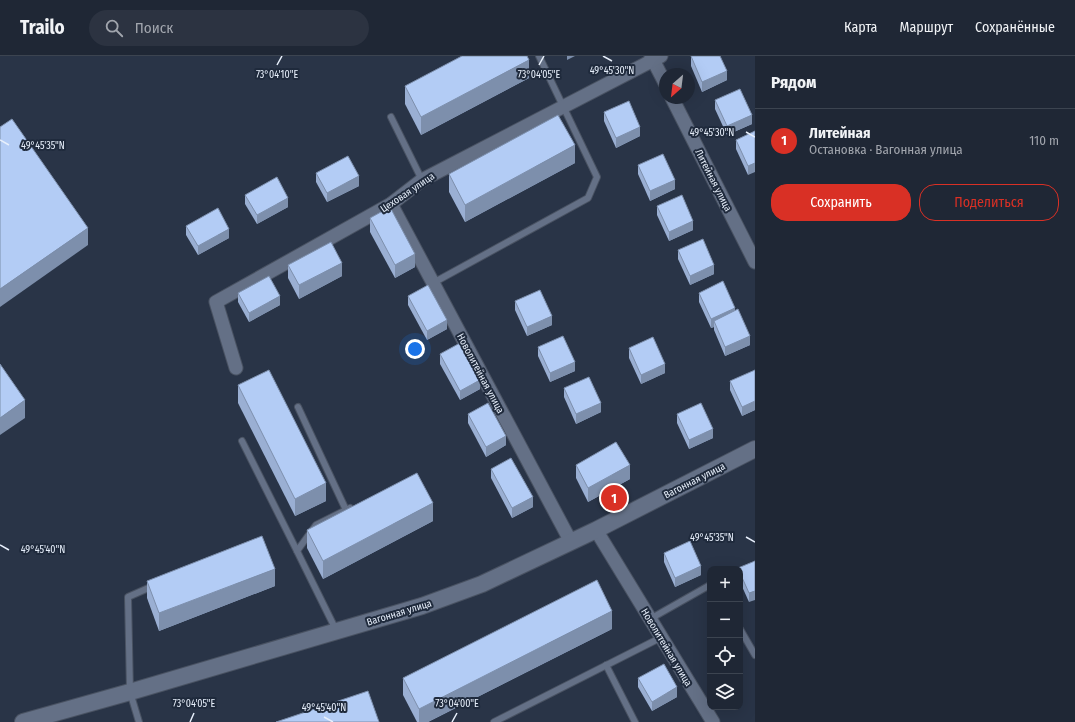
<!DOCTYPE html>
<html lang="ru">
<head>
<meta charset="utf-8">
<style>
  :root { --surface:#1f2735; --page:#2c3341; --text:#f1f3f6; --muted:#a1a5ad; --line:#3c4450; --accent:#d93025 }
  body { margin:0; font-family:"Fira Sans Condensed",sans-serif; background:var(--page); color:var(--text) }
  .controls { position:absolute; right:12px; bottom:12px; display:grid; overflow:hidden; border-radius:8px; box-shadow:0 4px 16px #0002 }
  .controls button { width:36px; height:36px; display:grid; place-items:center; padding:0; border:0; border-bottom:1px solid var(--line); background:var(--surface); color:var(--text); font:20px sans-serif }
  .compass { position:absolute; left:659px; top:12px; width:36px; height:36px; border-radius:50%; background:var(--surface); box-shadow:0 4px 16px #0002; rotate:208deg }
  .you { position:absolute; left:415px; top:293px; width:14px; height:14px; margin:-10px; border:3px solid #fff; border-radius:50%; background:#1a73e8; box-shadow:0 0 0 6px #1a73e833 }
  .badge { display:grid; place-items:center; width:26px; height:26px; border-radius:50%; background:var(--accent); color:#fff; font-size:13px; font-weight:700 }
  .pin { position:absolute; translate:-50% -50%; border:2px solid #fff; box-shadow:0 1px 4px #0006 }
  .list { margin:0; padding:0; list-style:none }
  h2 { display:flex; justify-content:space-between; align-items:center; height:52px; margin:0; padding:0 16px; font-size:17px }
  h2 small { font-size:13px; font-weight:400; color:var(--muted) }
  .list li { display:grid; grid-template-columns:26px 1fr auto; gap:12px; align-items:center; box-sizing:border-box; height:64px; padding:0 16px; border-top:1px solid var(--line) }
  .list b { display:block; font-size:15px; white-space:nowrap }
  .list p { margin:0; font-size:13px; white-space:nowrap; color:var(--muted) }
  .list em { font-size:13px; font-style:normal; color:var(--muted) }
  .actions { display:flex; gap:8px; padding:12px 16px }
  .actions a { flex:1; padding:9px 0; border:1px solid var(--accent); border-radius:16px; text-align:center; font-size:14px; color:var(--accent) }
  .actions .main { background:var(--accent); color:#fff }
  .icon { flex:none; width:22px; height:22px; fill:none; stroke:currentColor; stroke-width:2; stroke-linecap:round; stroke-linejoin:round }
  .map { position:relative; flex:none; width:755px; height:666px; overflow:hidden }
  header { display:flex; align-items:center; gap:24px; box-sizing:border-box; height:56px; padding:0 20px; background:var(--surface); border-bottom:1px solid var(--line) }
  header strong { font-size:19px }
  nav { display:flex; gap:22px; margin-inline-start:auto; font-size:14px }
  .search { width:280px; height:36px; background:var(--page); display:flex; align-items:center; gap:10px; box-sizing:border-box; padding:0 14px; border-radius:22px; color:var(--muted); font-size:15px }
  main { display:flex }
  aside { flex:1; background:var(--surface) }
  .map>svg:first-child { display:block }
  .lines { fill:none; stroke-linecap:round; stroke-linejoin:round }
  .service-casing { stroke:#495262; stroke-width:8 }
  .minor-casing { stroke:#495262; stroke-width:15 }
  .tertiary-casing { stroke:#495262; stroke-width:18 }
  .service { stroke:#647086; stroke-width:6 }
  .minor { stroke:#647086; stroke-width:13 }
  .tertiary { stroke:#647086; stroke-width:16 }
  .wall { fill:#9aafd3 }
  .shaded-wall { fill:#7d8fac }
  .building { fill:#b3ccf5; stroke:#7d8fac }
  .ticks { fill:none; stroke:#e7effb; stroke-width:1.5 }
  .labels { text-anchor:middle; stroke-width:4; stroke-linejoin:round; paint-order:stroke }
  .street-label { font-size:10px; fill:#e7effb; stroke:#1f2a3c }
  .ticks-label { font-size:10px; text-anchor:middle; fill:#e7effb; stroke:#1f2a3c; stroke-width:4; stroke-linejoin:round; paint-order:stroke }
</style>
</head>
<body>
<header>
<strong>Trailo</strong>
<div class="search"><svg class="icon" aria-label="search" viewBox="0 0 24 24"><circle cx="10" cy="10" r="6"/><path d="M15 15l6 6"/></svg>Поиск</div>
<nav><a>Карта</a><a>Маршрут</a><a>Сохранённые</a></nav>
</header>
<main>
<div class="map">
<svg width="755" height="666" viewBox="0 0 755 666">
  <rect width="100%" height="100%" fill="#293447"/>
  <g class="lines">
    <g class="service-casing">
      <g id="service">
        <polyline points="391,61 422,124"/>
        <polyline points="433,227 588,142 597,121 539,0"/>
        <polyline points="298,351 346,454"/>
        <polyline points="242,385 297,495"/>
        <polyline points="650,563 710,529"/>
        <polyline points="740,573 755,599"/>
        <polyline points="336,574 297,495 316,469 350,452"/>
        <polyline points="606,609 635,666"/>
        <polyline points="139,666 130,636 128,541 153,530"/>
        <polyline points="494,666 662,581"/>
      </g>
    </g>
    <g class="minor-casing">
      <g id="minor">
        <polyline points="651,0 665,27"/>
        <polyline points="672,42 755,206"/>
        <polyline points="391,148 571,486"/>
        <polyline points="236,312 216,246 391,148 422,124 661,0"/>
        <polyline points="596,474 713,666"/>
      </g>
    </g>
    <g class="tertiary-casing">
      <polyline id="tertiary" points="23,666 130,636 422,550 482,528 596,474 755,393"/>
    </g>
    <use href="#service" class="service"/>
    <use href="#minor" class="minor"/>
    <use href="#tertiary" class="tertiary"/>
  </g>
  <g class="wall">
    <polygon points="691,0 727,24 702,36 691,10"/>
    <polygon points="529,22 421,79 405,48 405,30"/>
    <polygon points="715,44 752,68 727,79 715,53"/>
    <polygon points="604,56 640,80 616,92 604,65"/>
    <polygon points="755,75 748,119 736,93 736,84"/>
    <polygon points="575,107 465,166 449,136 449,118"/>
    <polygon points="638,109 675,133 650,145 638,118"/>
    <polygon points="316,117 359,130 327,146 316,126"/>
    <polygon points="245,139 288,151 257,168 245,148"/>
    <polygon points="657,150 693,174 669,185 657,159"/>
    <polygon points="370,162 415,211 395,222 370,176"/>
    <polygon points="186,170 229,182 198,199 186,179"/>
    <polygon points="678,194 714,218 690,229 678,203"/>
    <polygon points="288,209 342,220 299,243 288,222"/>
    <polygon points="238,237 280,249 249,266 238,246"/>
    <polygon points="699,237 735,255 750,289 725,300 714,274 714,271 711,272 699,246"/>
    <polygon points="408,240 447,273 427,284 408,249"/>
    <polygon points="515,245 552,269 527,280 515,254"/>
    <polygon points="538,291 575,315 550,326 538,300"/>
    <polygon points="629,292 665,317 641,328 629,302"/>
    <polygon points="440,298 480,333 460,344 440,308"/>
    <polygon points="755,315 755,354 742,360 730,334 730,325"/>
    <polygon points="238,329 326,445 295,460 238,347"/>
    <polygon points="564,332 601,356 576,368 564,341"/>
    <polygon points="468,358 506,389 486,401 468,367"/>
    <polygon points="677,358 713,382 689,393 677,367"/>
    <polygon points="576,409 630,423 588,446 576,422"/>
    <polygon points="491,413 533,451 512,462 491,422"/>
    <polygon points="433,465 323,523 307,492 307,474"/>
    <polygon points="664,497 701,519 675,531 664,506"/>
    <polygon points="755,505 749,546 740,526 740,513"/>
    <polygon points="147,525 275,530 159,575 147,542"/>
    <polygon points="612,573 428,666 417,666 403,639 403,622"/>
    <polygon points="638,622 677,641 652,655 638,631"/>
  </g>
  <g class="shaded-wall">
    <polygon points="567,0 575,0 567,4"/>
    <polygon points="529,4 529,22 421,79 421,61"/>
    <polygon points="727,15 727,24 702,36 702,26"/>
    <polygon points="752,59 752,68 727,79 727,70"/>
    <polygon points="640,71 640,80 616,92 616,82"/>
    <polygon points="575,89 575,107 465,166 465,149"/>
    <polygon points="755,107 755,116 748,119 748,110"/>
    <polygon points="359,120 359,130 327,146 327,137"/>
    <polygon points="675,124 675,133 650,145 650,135"/>
    <polygon points="288,142 288,151 257,168 257,159"/>
    <polygon points="693,165 693,174 669,185 669,176"/>
    <polygon points="88,172 88,189 0,251 0,233"/>
    <polygon points="229,173 229,182 198,199 198,190"/>
    <polygon points="415,198 415,211 395,222 395,209"/>
    <polygon points="342,207 342,220 299,243 299,229"/>
    <polygon points="714,209 714,218 690,229 690,220"/>
    <polygon points="280,240 280,249 249,266 249,257"/>
    <polygon points="735,252 735,261 714,265 714,271 711,272 711,263"/>
    <polygon points="552,260 552,269 527,280 527,271"/>
    <polygon points="447,264 447,273 427,284 427,275"/>
    <polygon points="750,280 750,289 725,300 725,291"/>
    <polygon points="575,306 575,315 550,326 550,317"/>
    <polygon points="665,308 665,317 641,328 641,319"/>
    <polygon points="480,324 480,333 460,344 460,335"/>
    <polygon points="25,344 25,362 0,379 0,362"/>
    <polygon points="755,345 755,354 742,360 742,351"/>
    <polygon points="601,347 601,356 576,368 576,358"/>
    <polygon points="713,373 713,382 689,393 689,384"/>
    <polygon points="506,380 506,389 486,401 486,391"/>
    <polygon points="630,409 630,423 588,446 588,432"/>
    <polygon points="326,427 326,445 295,460 295,443"/>
    <polygon points="533,441 533,451 512,462 512,452"/>
    <polygon points="433,447 433,465 323,523 323,505"/>
    <polygon points="701,510 701,519 675,531 675,522"/>
    <polygon points="275,513 275,530 159,575 159,557"/>
    <polygon points="755,535 755,544 749,546 749,537"/>
    <polygon points="612,555 612,573 428,666 419,666 419,653"/>
    <polygon points="677,631 677,641 652,655 652,646"/>
  </g>
  <g class="building">
    <polygon points="462,0 527,0 529,4 421,61 405,30"/>
    <polygon points="691,0 720,0 727,15 702,26"/>
    <polygon points="740,33 752,59 727,70 715,44"/>
    <polygon points="629,45 640,71 616,82 604,56"/>
    <polygon points="558,59 575,89 465,149 449,118"/>
    <polygon points="12,63 88,172 0,233 0,71"/>
    <polygon points="755,75 755,107 748,110 736,84"/>
    <polygon points="663,98 675,124 650,135 638,109"/>
    <polygon points="348,100 359,120 327,137 316,117"/>
    <polygon points="277,121 288,142 257,159 245,139"/>
    <polygon points="682,139 693,165 669,176 657,150"/>
    <polygon points="390,151 415,198 395,209 370,162"/>
    <polygon points="218,152 229,173 198,190 186,170"/>
    <polygon points="703,183 714,209 690,220 678,194"/>
    <polygon points="331,186 342,207 299,229 288,209"/>
    <polygon points="269,220 280,240 249,257 238,237"/>
    <polygon points="723,225 735,252 711,263 699,237"/>
    <polygon points="428,229 447,264 427,275 408,240"/>
    <polygon points="540,234 552,260 527,271 515,245"/>
    <polygon points="738,253 750,280 725,291 714,265"/>
    <polygon points="563,280 575,306 550,317 538,291"/>
    <polygon points="653,281 665,308 641,319 629,292"/>
    <polygon points="460,287 480,324 460,335 440,298"/>
    <polygon points="0,308 25,344 0,362"/>
    <polygon points="269,314 326,427 295,443 238,329"/>
    <polygon points="755,314 755,345 742,351 730,325"/>
    <polygon points="589,321 601,347 576,358 564,332"/>
    <polygon points="488,347 506,380 486,391 468,358"/>
    <polygon points="701,347 713,373 689,384 677,358"/>
    <polygon points="616,386 630,409 588,432 576,409"/>
    <polygon points="511,402 533,441 512,452 491,413"/>
    <polygon points="417,417 433,447 323,505 307,474"/>
    <polygon points="262,480 275,513 159,557 147,525"/>
    <polygon points="690,485 701,510 675,522 664,497"/>
    <polygon points="755,505 755,535 749,537 740,517 740,513 738,513 738,512"/>
    <polygon points="597,524 612,555 419,653 403,622"/>
    <polygon points="664,608 677,631 652,646 638,622"/>
    <polygon points="368,635 379,666 276,666"/>
  </g>
  <path class="ticks" d="M 603,0 L 612,5M 277,9 L 282,0M 539,9 L 544,0M 746,76 L 755,81M 0,84 L 9,89M 746,481 L 755,486M 0,489 L 9,494M 324,661 L 333,666M 190,666 L 194,657M 452,666 L 457,657"/>
  <g class="labels">
    <g class="street-label">
      <text transform="translate(714 124) rotate(63)" y="4">Литейная улица</text>
      <text transform="translate(407 136) rotate(-34)" y="4">Цеховая улица</text>
      <text transform="translate(481 317) rotate(62)" y="4">Новолитейная улица</text>
      <text transform="translate(694 424) rotate(-27)" y="4">Вагонная улица</text>
      <text transform="translate(399 556) rotate(-17)" y="4">Вагонная улица</text>
      <text transform="translate(667 591) rotate(59)" y="4">Новолитейная улица</text>
    </g>
  </g>
  <g class="ticks-label">
    <text x="612" y="18">49°45'30"N</text>
    <text x="277" y="22">73°04'10"E</text>
    <text x="539" y="22">73°04'05"E</text>
    <text x="712" y="80">49°45'30"N</text>
    <text x="43" y="93">49°45'35"N</text>
    <text x="712" y="485">49°45'35"N</text>
    <text x="43" y="497">49°45'40"N</text>
    <text x="194" y="651">73°04'05"E</text>
    <text x="457" y="651">73°04'00"E</text>
    <text x="324" y="655">49°45'40"N</text>
  </g>
</svg>
<div class="controls">
<button>+</button>
<button>−</button>
<button><svg class="icon" aria-label="locate" viewBox="0 0 24 24"><circle cx="12" cy="12" r="6"/><path d="M12 2v4M12 18v4M2 12h4M18 12h4"/></svg></button>
<button><svg class="icon" aria-label="layers" viewBox="0 0 24 24"><path d="M12 4l9 5-9 5-9-5zM3 14l9 5 9-5"/></svg></button>
</div>
<svg class="compass" viewBox="-18 -18 36 36"><path d="M0-13l5 13h-10z" fill="#e53935"/><path d="M0 13l5-13h-10z" fill="#a1a5ad"/></svg>
<div class="you"></div>
<div class="pin badge" style="left:614px;top:442px">1</div>
</div>
<aside>
<h2>Рядом<small></small></h2>
<ul class="list">
<li><span class="badge">1</span><div><b>Литейная</b><p>Остановка · Вагонная улица</p></div><em>110 m</em></li>
</ul>
<div class="actions"><a class="main">Сохранить</a><a>Поделиться</a></div>
</aside>
</main>
</body>
</html>
